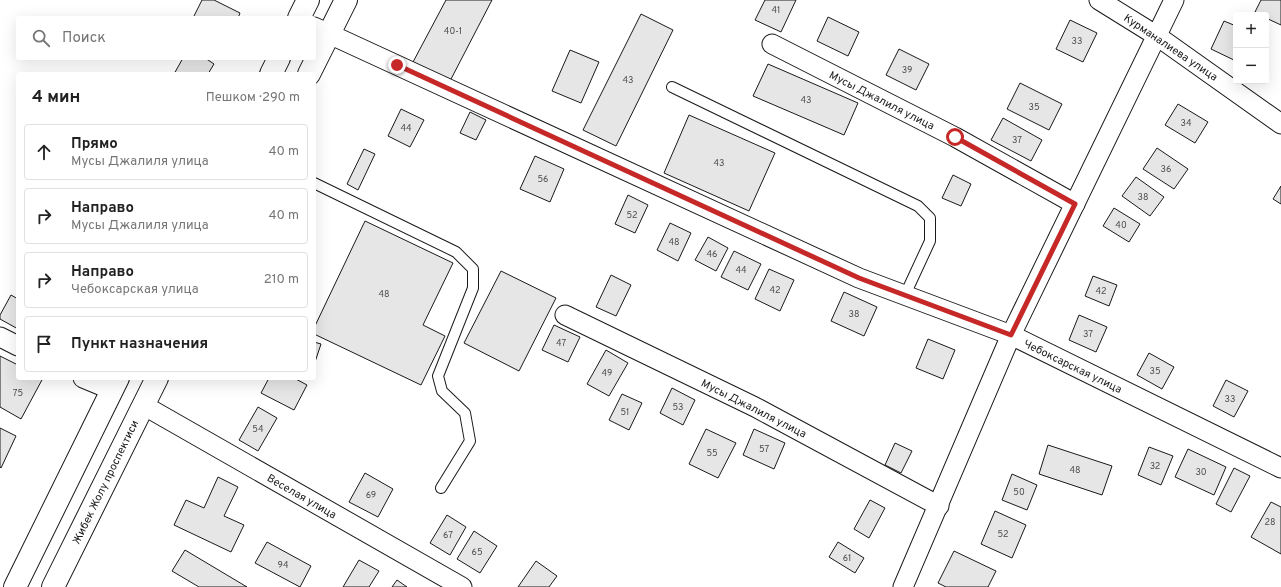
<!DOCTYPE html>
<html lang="ru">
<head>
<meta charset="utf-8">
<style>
  :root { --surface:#fff; --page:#f6f6f6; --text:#222; --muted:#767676; --line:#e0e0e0 }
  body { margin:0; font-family:Overpass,sans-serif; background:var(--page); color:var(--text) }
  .controls { position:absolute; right:12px; top:12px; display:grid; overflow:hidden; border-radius:4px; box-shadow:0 4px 16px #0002 }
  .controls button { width:36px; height:36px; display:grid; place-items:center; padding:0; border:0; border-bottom:1px solid var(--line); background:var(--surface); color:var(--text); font:20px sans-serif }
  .stop { position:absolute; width:12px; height:12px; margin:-9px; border:3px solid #c62828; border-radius:50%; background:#fff }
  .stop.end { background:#c62828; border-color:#fff; box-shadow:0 1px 4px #0008 }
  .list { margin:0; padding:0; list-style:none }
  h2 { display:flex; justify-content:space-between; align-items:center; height:52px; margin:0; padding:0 16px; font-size:17px }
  h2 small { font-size:13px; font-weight:400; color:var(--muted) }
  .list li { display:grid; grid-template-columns:26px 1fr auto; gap:12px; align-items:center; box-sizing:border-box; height:56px; margin:0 8px 8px; padding:0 8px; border:1px solid var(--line); border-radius:4px }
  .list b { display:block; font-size:15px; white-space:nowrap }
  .list p { margin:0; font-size:13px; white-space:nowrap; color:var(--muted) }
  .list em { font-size:13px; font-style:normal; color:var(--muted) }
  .icon { flex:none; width:22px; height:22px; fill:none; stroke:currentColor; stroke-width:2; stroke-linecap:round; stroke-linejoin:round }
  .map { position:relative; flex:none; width:1281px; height:587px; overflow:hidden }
  .search { position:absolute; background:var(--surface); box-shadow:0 4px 16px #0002; left:16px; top:16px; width:300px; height:44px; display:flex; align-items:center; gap:10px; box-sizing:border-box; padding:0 14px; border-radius:4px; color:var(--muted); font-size:15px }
  .panel { position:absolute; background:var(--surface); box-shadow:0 4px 16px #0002; left:16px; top:72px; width:300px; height:308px; border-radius:4px }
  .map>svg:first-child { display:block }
  .building { fill:#e6e6e6; stroke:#1a1a1a }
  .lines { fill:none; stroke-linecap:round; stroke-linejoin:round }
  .service-casing { stroke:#1a1a1a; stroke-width:12 }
  .minor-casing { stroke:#1a1a1a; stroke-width:21 }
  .primary-casing { stroke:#1a1a1a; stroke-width:24 }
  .service { stroke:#fff; stroke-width:10 }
  .minor { stroke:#fff; stroke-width:19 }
  .primary { stroke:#fff; stroke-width:22 }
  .route { stroke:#c62828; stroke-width:5 }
  .labels { text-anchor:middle; stroke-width:3; stroke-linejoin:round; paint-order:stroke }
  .number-label { font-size:9px; fill:#4d4d4d }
  .street-label { font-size:11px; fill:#1a1a1a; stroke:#fff }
</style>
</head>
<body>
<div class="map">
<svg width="1281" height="587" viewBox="0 0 1281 587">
  <rect width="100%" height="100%" fill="#fff"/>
  <g class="building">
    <polygon points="202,0 214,0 240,13 238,18 193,18"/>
    <polygon points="446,0 492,0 450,81 413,62"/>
    <polygon points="765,0 796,0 781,32 755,20"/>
    <polygon points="1261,0 1281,0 1281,25 1266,18 1266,15 1261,15 1255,12"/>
    <polygon points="641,14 673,30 616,146 583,130"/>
    <polygon points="828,17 859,32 848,56 817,41"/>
    <polygon points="1070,20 1097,33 1083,62 1056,49"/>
    <polygon points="1224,21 1236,26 1236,61 1211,49"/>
    <polygon points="899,49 929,64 916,90 886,75"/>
    <polygon points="570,50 599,62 581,103 552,91"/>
    <polygon points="183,58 205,58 214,64 208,74 174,74"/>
    <polygon points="768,64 858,103 844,135 753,96"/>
    <polygon points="1020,83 1062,104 1049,130 1007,109"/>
    <polygon points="1178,104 1208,122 1195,143 1165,125"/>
    <polygon points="401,109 424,120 410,147 388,136"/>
    <polygon points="470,112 486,120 476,140 460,133"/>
    <polygon points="689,115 775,153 749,211 664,173"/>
    <polygon points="1003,118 1042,140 1031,161 991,140"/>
    <polygon points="1157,148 1188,169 1174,189 1143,169"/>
    <polygon points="364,149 375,154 358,190 347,184"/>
    <polygon points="535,156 564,169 550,202 520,189"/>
    <polygon points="953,175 971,184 961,206 942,198"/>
    <polygon points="1136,177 1164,197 1150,216 1122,196"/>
    <polygon points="1281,186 1281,204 1273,199"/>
    <polygon points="628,195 648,205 635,233 615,224"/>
    <polygon points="1114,208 1140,224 1129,242 1103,226"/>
    <polygon points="365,221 453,263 423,325 445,336 421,385 314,334 314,328"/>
    <polygon points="670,223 691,233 678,261 657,250"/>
    <polygon points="708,237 728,248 716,271 695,260"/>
    <polygon points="734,251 761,264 748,290 721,277"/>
    <polygon points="769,269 794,280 780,311 755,299"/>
    <polygon points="501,271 556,298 519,371 464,343"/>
    <polygon points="611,275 631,285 616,316 596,307"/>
    <polygon points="1093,276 1117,285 1109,306 1085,296"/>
    <polygon points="844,292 877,307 864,336 831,321"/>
    <polygon points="11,295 18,299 18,329 0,319 0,315"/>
    <polygon points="1079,315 1107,327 1096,352 1069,340"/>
    <polygon points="554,325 580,337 568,362 542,350"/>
    <polygon points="928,339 955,350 943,379 916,368"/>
    <polygon points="314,342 321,344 314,365"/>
    <polygon points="606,350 628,363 609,396 587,384"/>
    <polygon points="1149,353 1174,367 1162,389 1137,375"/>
    <polygon points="0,356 18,365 18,378 43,378 21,419 0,407"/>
    <polygon points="269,378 294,378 307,385 294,410 261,393"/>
    <polygon points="1226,380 1248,391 1234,417 1213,406"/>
    <polygon points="672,388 695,400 683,425 660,413"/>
    <polygon points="622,394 642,403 629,430 609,420"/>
    <polygon points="258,407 277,418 258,451 239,440"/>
    <polygon points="0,428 16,436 1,468 0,467"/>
    <polygon points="706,429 736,443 718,478 689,464"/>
    <polygon points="754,429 785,443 774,469 743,455"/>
    <polygon points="895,443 912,451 901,473 885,465"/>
    <polygon points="1048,445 1112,466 1102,495 1039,474"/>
    <polygon points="1149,447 1173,456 1161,485 1138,475"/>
    <polygon points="1188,449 1226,467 1214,495 1175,477"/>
    <polygon points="1234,468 1250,476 1231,512 1216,504"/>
    <polygon points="365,473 393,489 378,517 349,502"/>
    <polygon points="1012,474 1037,485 1027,510 1002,500"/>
    <polygon points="218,477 238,487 224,516 244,525 231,552 174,525 186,500 204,508"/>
    <polygon points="870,500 885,508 869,538 854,529"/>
    <polygon points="1271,502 1281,507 1281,554 1251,537"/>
    <polygon points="995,511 1026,525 1012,558 981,544"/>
    <polygon points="447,515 466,527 450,555 430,543"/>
    <polygon points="474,531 497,546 480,573 457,559"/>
    <polygon points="267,542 311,566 300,587 255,563"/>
    <polygon points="838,542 864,558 855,573 829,557"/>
    <polygon points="185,550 247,587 199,587 172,571"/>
    <polygon points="954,551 996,571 988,587 946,587 938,583"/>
    <polygon points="359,560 379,571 369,587 343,587"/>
    <polygon points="536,561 557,576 549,587 518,587"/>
    <polygon points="397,580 407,587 392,587"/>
  </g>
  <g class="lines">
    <g class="service-casing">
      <g id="service">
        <polyline points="672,87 918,206 930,218 930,241 905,295"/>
        <polyline points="314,183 456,252 473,269 473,288 438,376 442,391 465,413 470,441 441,488"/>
      </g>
    </g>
    <g class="minor-casing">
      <g id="minor">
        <polyline points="1099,0 1157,36 1281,124"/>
        <polyline points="314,27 859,278 1011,335 1281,468"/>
        <polyline points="772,44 955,137 1075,204"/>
        <polyline points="565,315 755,407 939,506"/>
        <polyline points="0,337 18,346"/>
        <polyline points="83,378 112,390"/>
        <polyline points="143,405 462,587"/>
        <polyline points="903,587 1011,335 1174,0"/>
      </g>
    </g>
    <g class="primary-casing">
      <g id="primary">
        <polyline points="299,18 308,0"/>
        <polyline points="271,74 279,58"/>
        <polyline points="309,74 346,0"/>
        <polyline points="15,587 118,378"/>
        <polyline points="53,587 157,378"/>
      </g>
    </g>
    <use href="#service" class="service"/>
    <use href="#minor" class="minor"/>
    <use href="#primary" class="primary"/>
  </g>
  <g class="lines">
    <polyline class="route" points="397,65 859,278 1011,335 1075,204 955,137"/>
  </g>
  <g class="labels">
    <g class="number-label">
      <text x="776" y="13">41</text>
      <text x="453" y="34">40-1</text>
      <text x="1077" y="44">33</text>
      <text x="907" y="73">39</text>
      <text x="628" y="83">43</text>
      <text x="806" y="103">43</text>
      <text x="1034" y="110">35</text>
      <text x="1186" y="126">34</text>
      <text x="406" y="131">44</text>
      <text x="1017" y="143">37</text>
      <text x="719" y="166">43</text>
      <text x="1166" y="172">36</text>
      <text x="543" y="182">56</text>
      <text x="1143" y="200">38</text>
      <text x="632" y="218">52</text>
      <text x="1121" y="228">40</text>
      <text x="674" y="245">48</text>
      <text x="712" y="257">46</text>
      <text x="741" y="273">44</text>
      <text x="775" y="293">42</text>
      <text x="1101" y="294">42</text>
      <text x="384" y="297">48</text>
      <text x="854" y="317">38</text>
      <text x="1088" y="337">37</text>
      <text x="561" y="346">47</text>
      <text x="1155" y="374">35</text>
      <text x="607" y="376">49</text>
      <text x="18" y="396">75</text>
      <text x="1230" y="402">33</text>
      <text x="678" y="410">53</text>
      <text x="625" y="415">51</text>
      <text x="258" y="432">54</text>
      <text x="764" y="452">57</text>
      <text x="712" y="456">55</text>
      <text x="1155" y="469">32</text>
      <text x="1075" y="473">48</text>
      <text x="1201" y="475">30</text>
      <text x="1019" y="495">50</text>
      <text x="371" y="498">69</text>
      <text x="1270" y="525">28</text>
      <text x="1003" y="537">52</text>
      <text x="448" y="538">67</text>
      <text x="477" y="555">65</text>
      <text x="847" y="561">61</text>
      <text x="283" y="568">94</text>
    </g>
    <g class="street-label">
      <text transform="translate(1171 47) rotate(34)" y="4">Курманалиева улица</text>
      <text transform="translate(882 100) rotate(27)" y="4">Мусы Джалиля улица</text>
      <text transform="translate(1073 366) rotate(26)" y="4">Чебоксарская улица</text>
      <text transform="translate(754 408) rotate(27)" y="4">Мусы Джалиля улица</text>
      <text transform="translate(105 482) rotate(-64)" y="4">Жибек Жолу проспектиси</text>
      <text transform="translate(302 496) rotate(30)" y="4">Веселая улица</text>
    </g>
  </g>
</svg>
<div class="controls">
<button>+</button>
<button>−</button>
</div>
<div class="stop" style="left:955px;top:137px"></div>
<div class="stop end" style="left:397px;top:65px"></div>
<div class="search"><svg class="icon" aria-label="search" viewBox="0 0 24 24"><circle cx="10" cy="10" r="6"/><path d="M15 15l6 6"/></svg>Поиск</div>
<section class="panel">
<h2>4 мин<small>Пешком · 290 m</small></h2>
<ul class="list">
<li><svg class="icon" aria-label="ahead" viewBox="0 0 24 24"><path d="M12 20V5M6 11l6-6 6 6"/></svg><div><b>Прямо</b><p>Мусы Джалиля улица</p></div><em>40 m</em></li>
<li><svg class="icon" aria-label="right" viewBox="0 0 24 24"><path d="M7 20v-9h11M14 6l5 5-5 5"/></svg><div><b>Направо</b><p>Мусы Джалиля улица</p></div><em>40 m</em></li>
<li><svg class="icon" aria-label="right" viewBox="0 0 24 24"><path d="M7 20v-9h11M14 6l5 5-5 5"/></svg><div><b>Направо</b><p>Чебоксарская улица</p></div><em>210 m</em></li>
<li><svg class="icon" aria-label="arrive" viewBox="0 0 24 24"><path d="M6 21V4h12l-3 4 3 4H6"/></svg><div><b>Пункт назначения</b></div></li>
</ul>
</section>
</div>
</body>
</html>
